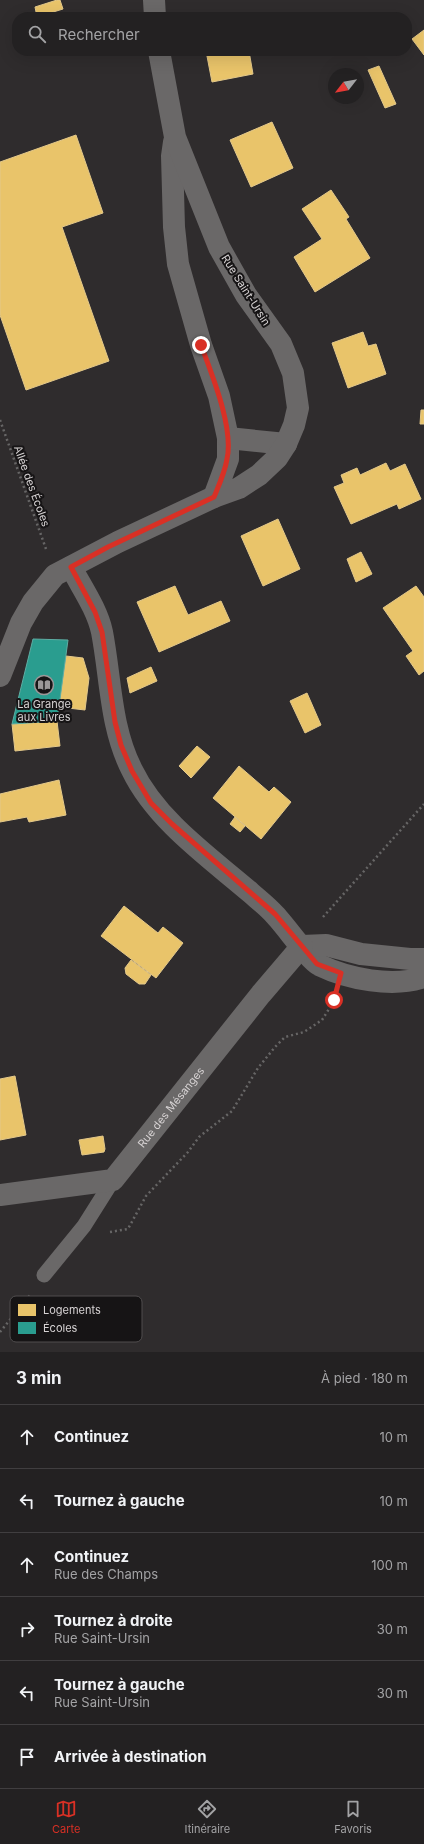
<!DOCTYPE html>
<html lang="fr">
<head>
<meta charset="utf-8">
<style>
  :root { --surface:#232122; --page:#2f2e2f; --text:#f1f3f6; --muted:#a3a3a5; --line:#403e40; --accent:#d93025 }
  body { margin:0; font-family:Inter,sans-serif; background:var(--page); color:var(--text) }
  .compass { position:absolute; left:328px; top:68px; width:36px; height:36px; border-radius:50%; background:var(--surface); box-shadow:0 4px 16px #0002; rotate:239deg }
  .stop { position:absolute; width:12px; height:12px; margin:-9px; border:3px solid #d93025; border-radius:50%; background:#fff }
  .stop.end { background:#d93025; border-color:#fff; box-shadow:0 1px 4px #0008 }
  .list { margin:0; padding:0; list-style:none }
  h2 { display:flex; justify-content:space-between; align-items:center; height:52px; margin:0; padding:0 16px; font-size:17px }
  h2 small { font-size:13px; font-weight:400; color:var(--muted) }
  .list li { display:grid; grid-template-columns:26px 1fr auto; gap:12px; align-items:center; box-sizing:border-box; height:64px; padding:0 16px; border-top:1px solid var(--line) }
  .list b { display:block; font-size:15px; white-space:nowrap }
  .list p { margin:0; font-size:13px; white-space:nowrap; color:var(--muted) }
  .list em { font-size:13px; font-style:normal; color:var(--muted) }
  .icon { flex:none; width:22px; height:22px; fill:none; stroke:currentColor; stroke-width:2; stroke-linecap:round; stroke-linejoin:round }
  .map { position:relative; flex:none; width:424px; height:1352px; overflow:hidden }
  .search { position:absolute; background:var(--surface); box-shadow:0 4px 16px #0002; left:12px; right:12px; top:12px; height:44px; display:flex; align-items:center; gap:10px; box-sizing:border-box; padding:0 14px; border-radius:16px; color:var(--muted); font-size:15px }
  .sheet { height:436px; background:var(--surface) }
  nav { display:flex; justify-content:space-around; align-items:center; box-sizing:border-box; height:56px; border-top:1px solid var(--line); background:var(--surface); font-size:11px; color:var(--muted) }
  nav a { display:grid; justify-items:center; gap:2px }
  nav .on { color:var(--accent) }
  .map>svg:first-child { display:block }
  .homes { fill:#e9c46a; stroke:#e3c88a }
  .schools { fill:#2a9d8f; stroke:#5eada3 }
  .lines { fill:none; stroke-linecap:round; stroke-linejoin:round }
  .path { stroke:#676666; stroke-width:2.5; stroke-dasharray:2 3; stroke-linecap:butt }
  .lane { stroke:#6a6868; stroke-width:15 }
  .street { stroke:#6a6868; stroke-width:22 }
  .secondary { stroke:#6a6868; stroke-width:22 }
  .route { stroke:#d93025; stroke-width:5 }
  .labels { text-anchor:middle; stroke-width:4; stroke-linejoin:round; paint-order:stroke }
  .street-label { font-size:11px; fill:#d6d2d3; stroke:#161415 }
  .poi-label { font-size:11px; fill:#d6d2d3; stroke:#161415 }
  .key { fill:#161415; stroke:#504d4e; stroke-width:1 }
  .key-label { font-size:11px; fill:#d6d2d3 }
</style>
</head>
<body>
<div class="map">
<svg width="424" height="1352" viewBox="0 0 424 1352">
  <rect width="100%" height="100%" fill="#2f2c2d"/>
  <g class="homes">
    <polygon points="57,0 60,0 63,9 37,17 35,7"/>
    <polygon points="424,30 424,55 412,39"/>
    <polygon points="206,51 249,51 253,74 212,82"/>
    <polygon points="379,66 396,104 385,108 368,70"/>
    <polygon points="272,122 293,168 251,187 230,140"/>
    <polygon points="76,135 103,213 62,227 109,361 26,390 0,315 0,162"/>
    <polygon points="331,190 349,217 346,219 370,258 315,292 294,257 322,239 302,209"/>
    <polygon points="363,332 368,346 376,344 386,374 348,388 332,343"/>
    <polygon points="421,410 424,410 424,424 420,424"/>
    <polygon points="386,463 390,471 405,464 421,499 399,509 397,504 351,524 334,487 344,483 341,475 357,468 360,475"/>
    <polygon points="278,519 300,569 263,586 241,536"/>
    <polygon points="361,552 372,574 356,582 347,559"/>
    <polygon points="175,586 188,615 221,601 230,621 159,652 137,602"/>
    <polygon points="416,586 424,597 424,671 419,675 406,656 413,651 383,608"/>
    <polygon points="66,656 83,658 89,678 85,710 59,707"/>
    <polygon points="151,667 157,681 130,693 127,678"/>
    <polygon points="307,693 321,725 305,733 290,701"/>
    <polygon points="57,721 60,746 15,751 12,724"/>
    <polygon points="197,746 210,757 191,778 179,766"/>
    <polygon points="239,766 269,792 274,787 291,802 261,839 213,798"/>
    <polygon points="59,780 66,815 29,822 27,817 0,822 0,794"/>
    <polygon points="235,817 245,826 240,832 230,824"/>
    <polygon points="124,906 158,933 163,927 183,943 156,978 101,936"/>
    <polygon points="131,960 151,975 145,984 139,984 126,974 125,968"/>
    <polygon points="15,1076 26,1135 0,1140 0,1079"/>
    <polygon points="103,1136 105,1149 104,1152 82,1155 79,1140"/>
  </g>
  <polygon class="schools" points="33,639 68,640 57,721 12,724"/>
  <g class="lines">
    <g class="path">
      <polyline points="0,420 46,549"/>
      <polyline points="323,917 424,804"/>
      <polyline points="110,1232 128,1229 146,1196 188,1152 199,1137 232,1111 258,1068 275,1047 285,1037 304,1032 322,1020 334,1001"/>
      <polyline points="0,1332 30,1295"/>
    </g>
    <polyline class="lane" points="44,1275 84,1226 113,1180"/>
    <g class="street">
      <path d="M 71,567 C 82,588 97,609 102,632 C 111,679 110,727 132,770 C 156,820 209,857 251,893 C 259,900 268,907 275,915 C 284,924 311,962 319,965 C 348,979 393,988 424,977"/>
      <polyline points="302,946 326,945 361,954 410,959 424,959"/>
      <path id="s1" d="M 0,1195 L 113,1180 L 261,994 L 302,946"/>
    </g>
    <g class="secondary">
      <polyline points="154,0 155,17"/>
      <polyline points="174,142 172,156 174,227 178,264 201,345 219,396 228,438 228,459 214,497"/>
      <polyline points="228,438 286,444"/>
      <polyline points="0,676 21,623 33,602 55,575 118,542 214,497 239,488 259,475 277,458 286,444 294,425 298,408 293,373 281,344 246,295 219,247 175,137 159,51"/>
    </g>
  </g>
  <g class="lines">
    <path class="route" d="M 201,345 C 212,375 234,428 227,459 C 225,472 219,485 214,497 L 108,547 L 71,567 L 95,612 L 102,632 L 115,722 L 121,745 L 132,771 L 151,803 L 172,824 L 275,914 L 317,964 L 341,973 L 334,1000"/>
  </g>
  <defs>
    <g id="library-ring" transform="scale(1)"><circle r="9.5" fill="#161415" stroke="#9c9899" stroke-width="1.5"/><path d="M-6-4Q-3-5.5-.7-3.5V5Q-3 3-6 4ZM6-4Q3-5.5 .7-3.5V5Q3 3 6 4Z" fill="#9c9899"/></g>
  </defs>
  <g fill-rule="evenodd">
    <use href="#library-ring" x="44" y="685"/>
  </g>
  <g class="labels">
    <g class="street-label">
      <text transform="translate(246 290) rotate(58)" y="4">Rue Saint-Ursin</text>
      <text transform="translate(32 486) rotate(70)" y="4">Allée des Écoles</text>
      <text dy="4" stroke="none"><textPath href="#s1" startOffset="207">Rue des Mésanges</textPath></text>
    </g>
    <g class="poi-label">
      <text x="44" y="708">La Grange<tspan x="44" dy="13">aux Livres</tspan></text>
    </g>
  </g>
  <rect x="10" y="1296" width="132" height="46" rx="6" class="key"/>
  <rect x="18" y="1304" width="18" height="12" fill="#e9c46a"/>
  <rect x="18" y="1322" width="18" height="12" fill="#2a9d8f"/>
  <g class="key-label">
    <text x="43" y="1314">Logements</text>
    <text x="43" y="1332">Écoles</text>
  </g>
</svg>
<svg class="compass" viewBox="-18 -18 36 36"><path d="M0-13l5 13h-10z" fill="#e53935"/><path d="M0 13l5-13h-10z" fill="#a3a3a5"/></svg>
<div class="stop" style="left:334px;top:1000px"></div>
<div class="stop end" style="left:201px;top:345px"></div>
<div class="search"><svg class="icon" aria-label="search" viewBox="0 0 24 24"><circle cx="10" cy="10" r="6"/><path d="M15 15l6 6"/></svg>Rechercher</div>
</div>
<section class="sheet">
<h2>3 min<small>À pied · 180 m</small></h2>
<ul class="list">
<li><svg class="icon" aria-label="ahead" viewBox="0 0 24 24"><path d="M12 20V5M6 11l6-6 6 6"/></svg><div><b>Continuez</b></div><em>10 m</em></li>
<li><svg class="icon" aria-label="left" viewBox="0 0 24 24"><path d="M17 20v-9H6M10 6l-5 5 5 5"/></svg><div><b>Tournez à gauche</b></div><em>10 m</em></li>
<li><svg class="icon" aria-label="ahead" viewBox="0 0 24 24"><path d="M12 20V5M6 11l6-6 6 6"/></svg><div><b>Continuez</b><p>Rue des Champs</p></div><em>100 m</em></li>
<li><svg class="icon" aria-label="right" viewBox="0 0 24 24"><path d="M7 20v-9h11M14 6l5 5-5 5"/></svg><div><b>Tournez à droite</b><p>Rue Saint-Ursin</p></div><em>30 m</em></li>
<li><svg class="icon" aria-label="left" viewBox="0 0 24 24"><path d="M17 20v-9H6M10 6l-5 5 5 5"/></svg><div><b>Tournez à gauche</b><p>Rue Saint-Ursin</p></div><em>30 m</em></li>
<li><svg class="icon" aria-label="arrive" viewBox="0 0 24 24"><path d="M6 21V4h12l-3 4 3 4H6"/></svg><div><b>Arrivée à destination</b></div></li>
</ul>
</section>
<nav>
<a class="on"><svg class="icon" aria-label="map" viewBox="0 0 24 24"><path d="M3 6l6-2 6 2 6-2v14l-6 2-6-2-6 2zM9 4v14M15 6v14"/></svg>Carte</a>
<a><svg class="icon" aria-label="directions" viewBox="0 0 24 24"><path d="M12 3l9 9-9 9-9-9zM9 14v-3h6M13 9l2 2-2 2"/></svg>Itinéraire</a>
<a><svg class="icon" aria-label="saved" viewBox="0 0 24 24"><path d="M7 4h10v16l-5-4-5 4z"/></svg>Favoris</a>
</nav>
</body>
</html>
